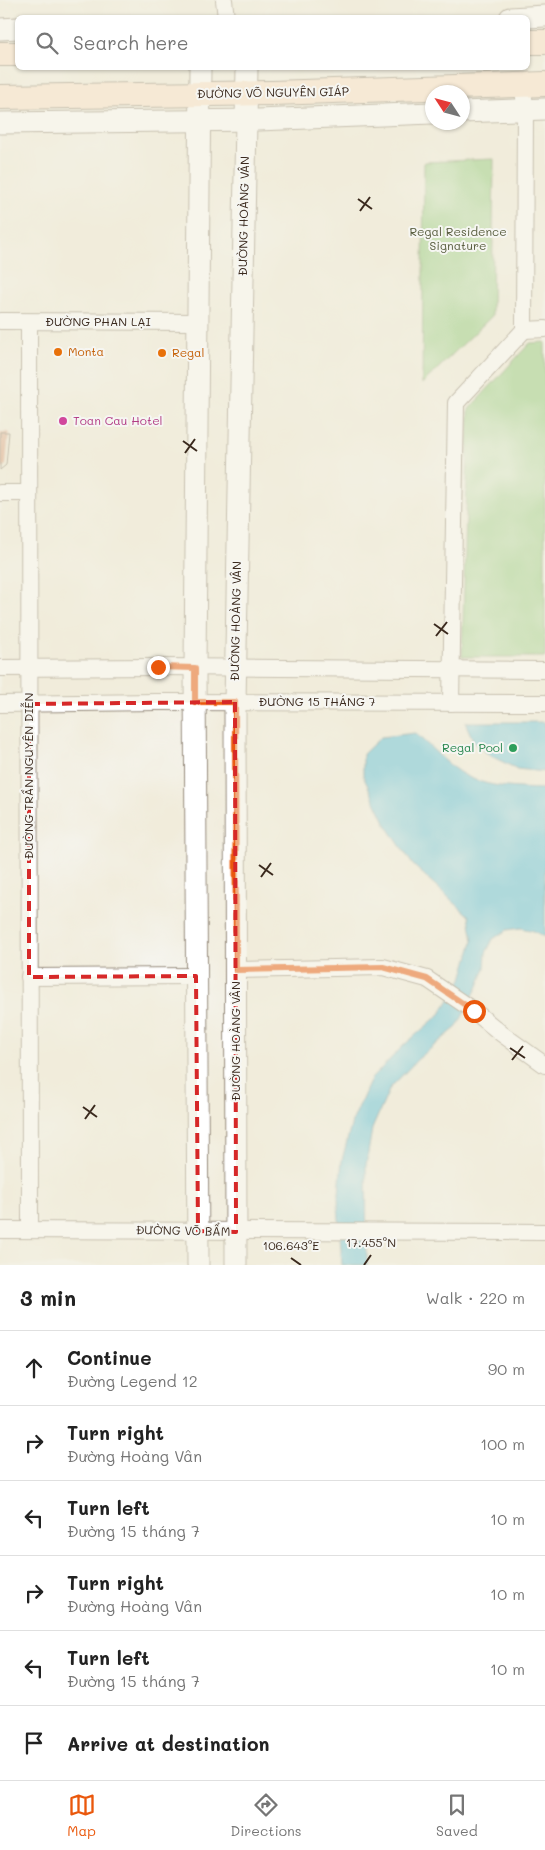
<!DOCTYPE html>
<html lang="en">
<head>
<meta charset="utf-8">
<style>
  :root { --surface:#fff; --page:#f2f2f2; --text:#222; --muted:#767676; --line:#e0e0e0; --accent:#ea580c }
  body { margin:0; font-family:Mali,sans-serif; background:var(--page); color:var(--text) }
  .compass { position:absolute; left:425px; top:85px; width:45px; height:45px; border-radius:50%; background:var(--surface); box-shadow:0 1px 4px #0004; rotate:306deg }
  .stop { position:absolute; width:15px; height:15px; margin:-11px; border:4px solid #ea580c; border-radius:50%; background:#fff }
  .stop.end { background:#ea580c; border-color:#fff; box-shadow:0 1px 5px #0008 }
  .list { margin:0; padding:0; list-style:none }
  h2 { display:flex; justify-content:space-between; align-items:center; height:65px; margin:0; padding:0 20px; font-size:21px }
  h2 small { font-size:16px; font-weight:400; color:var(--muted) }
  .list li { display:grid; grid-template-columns:32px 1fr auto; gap:15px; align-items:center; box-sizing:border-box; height:75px; padding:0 20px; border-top:1px solid var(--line) }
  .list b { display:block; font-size:19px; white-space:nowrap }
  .list p { margin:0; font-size:16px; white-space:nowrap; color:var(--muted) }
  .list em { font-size:16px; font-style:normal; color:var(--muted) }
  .icon { flex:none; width:28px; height:28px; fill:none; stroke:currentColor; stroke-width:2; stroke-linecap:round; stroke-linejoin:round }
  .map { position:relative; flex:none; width:545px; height:1265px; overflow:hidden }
  .search { position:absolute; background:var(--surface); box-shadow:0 1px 4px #0004; left:15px; right:15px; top:15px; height:55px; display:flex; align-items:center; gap:12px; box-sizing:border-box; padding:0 18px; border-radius:8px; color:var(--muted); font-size:19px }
  .sheet { height:515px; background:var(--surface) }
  nav { display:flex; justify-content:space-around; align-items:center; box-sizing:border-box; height:70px; border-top:1px solid var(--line); background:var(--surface); font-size:14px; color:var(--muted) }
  nav a { display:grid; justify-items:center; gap:2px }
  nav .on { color:var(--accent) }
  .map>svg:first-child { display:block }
  .green { fill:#94cd81; stroke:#687c50 }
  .water { fill:#5ec1dc; stroke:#4c767d }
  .building { fill:#dba382 }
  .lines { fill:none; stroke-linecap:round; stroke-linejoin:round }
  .minor-casing { stroke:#968b7c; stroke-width:18 }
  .tertiary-casing { stroke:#968b7c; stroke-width:23 }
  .secondary-casing { stroke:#968b7c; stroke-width:26 }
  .minor { stroke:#fff; stroke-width:16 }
  .tertiary { stroke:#fff; stroke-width:21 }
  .secondary { stroke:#fce5cf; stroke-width:24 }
  .route { stroke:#ea580c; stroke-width:6 }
  .marked { fill:none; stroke:#d62828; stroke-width:4; stroke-dasharray:10 6; stroke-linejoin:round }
  .ticks { fill:none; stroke:#3b2a1e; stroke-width:2 }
  .food-dot { fill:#e8710a; stroke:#f6f6f2; stroke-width:2 }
  .hotel-dot { fill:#d1479c; stroke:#f6f6f2; stroke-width:2 }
  .leisure-dot { fill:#2e9e5b; stroke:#f6f6f2; stroke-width:2 }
  .labels { text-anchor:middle; stroke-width:4; stroke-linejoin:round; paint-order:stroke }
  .street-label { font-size:12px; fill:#3b2a1e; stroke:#f6f6f2 }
  .park-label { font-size:12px; fill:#565b3c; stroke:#f6f6f2 }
  .food-label { font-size:12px; fill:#c56008; stroke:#f6f6f2; text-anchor:start }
  .hotel-label { font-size:12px; fill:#b23c85; stroke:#f6f6f2; text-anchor:start }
  .leisure-label { font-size:12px; fill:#27864d; stroke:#f6f6f2; text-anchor:end }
  .ticks-label { font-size:12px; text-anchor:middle; fill:#3b2a1e; stroke:#f6f6f2; stroke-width:4; stroke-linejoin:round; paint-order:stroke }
</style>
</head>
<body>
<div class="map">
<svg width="545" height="1265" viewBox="0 0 545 1265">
  <rect width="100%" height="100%" fill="#f6f6f2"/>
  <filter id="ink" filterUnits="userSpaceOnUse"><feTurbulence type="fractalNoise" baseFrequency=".02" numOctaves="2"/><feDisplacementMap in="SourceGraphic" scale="10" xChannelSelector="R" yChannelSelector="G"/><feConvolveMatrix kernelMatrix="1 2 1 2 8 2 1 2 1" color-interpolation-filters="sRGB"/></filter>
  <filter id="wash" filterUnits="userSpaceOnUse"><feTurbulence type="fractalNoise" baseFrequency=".0096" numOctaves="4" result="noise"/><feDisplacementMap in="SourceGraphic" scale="20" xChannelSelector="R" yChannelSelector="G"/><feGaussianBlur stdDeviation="1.12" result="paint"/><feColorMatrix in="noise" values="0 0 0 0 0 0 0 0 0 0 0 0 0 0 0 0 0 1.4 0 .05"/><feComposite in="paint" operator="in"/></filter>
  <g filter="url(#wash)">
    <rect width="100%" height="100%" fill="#f1ecdb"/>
    <g class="green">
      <polygon points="494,159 492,316 422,384 424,162"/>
      <polygon points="545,342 545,657 462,657 469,409 530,343"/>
    </g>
    <g class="water">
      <polygon points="465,722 545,722 545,772 517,769 489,755 474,742"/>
      <path d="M 415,733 C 428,744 441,758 455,769 C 480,788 515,788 545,789 L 545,937 L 534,931 L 521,928 L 507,930 L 493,939 L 486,953 L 485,968 L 478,986 L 457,1027 L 418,1059 L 390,1088 L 372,1129 L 366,1165 L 367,1265 L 342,1265 L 338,1205 L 342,1160 L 352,1122 L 371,1079 L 403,1046 L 440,1014 L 462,979 L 473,941 L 469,916 L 413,865 L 387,826 L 363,776 L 363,754 L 381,737 Z"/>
    </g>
    <g id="blocks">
      <polygon class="building" points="0,432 9,432 6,465 0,470"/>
    </g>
  </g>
  <g filter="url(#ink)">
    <use href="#blocks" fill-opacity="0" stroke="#968b7c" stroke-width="1"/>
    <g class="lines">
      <g class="minor-casing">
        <g id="minor">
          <polyline points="224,0 226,18"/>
          <polyline points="0,321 197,322"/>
          <polyline points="29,322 30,1230"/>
          <polyline points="524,330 545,329"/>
          <polyline points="0,493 28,493"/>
          <polyline points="0,668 158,667 545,670"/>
          <polyline points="451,703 456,403 524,330 525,110 523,84"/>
          <polyline points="0,704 157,702 545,703"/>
          <polyline points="235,970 383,967 427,979 474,1011 502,1034 545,1065"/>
          <polyline points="29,977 196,976"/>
          <polyline points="0,1230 545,1232"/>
        </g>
      </g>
      <g class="tertiary-casing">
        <g id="tertiary">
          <polyline points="510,18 545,16"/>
          <polyline points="0,29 18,28"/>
          <polyline points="462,112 545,109"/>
          <polyline points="0,123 258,120 432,113"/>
          <polyline points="198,1265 195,668 200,68"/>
          <polyline points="236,1265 235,702 247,68"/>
        </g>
      </g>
      <g class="secondary-casing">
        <g id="secondary">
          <polyline points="528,42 545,42"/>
          <polyline points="0,54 18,54"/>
          <polyline points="0,97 272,93 545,84"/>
        </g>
      </g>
      <use href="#minor" class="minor"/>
      <use href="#tertiary" class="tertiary"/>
      <use href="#secondary" class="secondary"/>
    </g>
  </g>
  <g class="lines" filter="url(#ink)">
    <polyline class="route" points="158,667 195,668 195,702 235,702 236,970 383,967 427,979 474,1011"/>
  </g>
  <path d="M0 0H545V1265H0ZM 235,702 L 236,1232 L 198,1231 L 196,976 L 29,977 L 29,704 Z" fill="#f1ecdb" fill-opacity=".55" fill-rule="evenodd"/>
  <path class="marked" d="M 235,702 L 236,1232 L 198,1231 L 196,976 L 29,977 L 29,704 Z"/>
  <path class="ticks" d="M 358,199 L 372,209M 360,211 L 370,197M 183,441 L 197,451M 185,453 L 195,439M 434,624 L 448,634M 436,636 L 447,622M 259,865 L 273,875M 261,877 L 271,863M 510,1048 L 525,1058M 512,1060 L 523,1046M 83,1107 L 97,1117M 85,1119 L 95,1105M 291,1258 L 301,1265M 364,1265 L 371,1255"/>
  <g class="food-dot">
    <circle cx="58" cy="352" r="5"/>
    <circle cx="162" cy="353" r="5"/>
  </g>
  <circle class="hotel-dot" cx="63" cy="421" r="5"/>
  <circle class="leisure-dot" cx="513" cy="748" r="5"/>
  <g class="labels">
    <g class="street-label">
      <text transform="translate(273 93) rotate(-1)" y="4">ĐƯỜNG VÕ NGUYÊN GIÁP</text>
      <text transform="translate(244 216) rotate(-89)" y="4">ĐƯỜNG HOÀNG VÂN</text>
      <text x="98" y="326">ĐƯỜNG PHAN LẠI</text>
      <text transform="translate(236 621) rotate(-89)" y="4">ĐƯỜNG HOÀNG VÂN</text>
      <text x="317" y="706">ĐƯỜNG 15 THÁNG 7</text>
      <text transform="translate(29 776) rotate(-90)" y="4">ĐƯỜNG TRẦN NGUYÊN DIỄN</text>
      <text transform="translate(236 1041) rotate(-90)" y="4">ĐƯỜNG HOÀNG VÂN</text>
      <text transform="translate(183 1231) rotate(1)" y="4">ĐƯỜNG VÕ BẨM</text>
    </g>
    <g class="park-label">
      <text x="458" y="236">Regal Residence<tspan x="458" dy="14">Signature</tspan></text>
    </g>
    <g class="food-label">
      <text x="68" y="356">Monta</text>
      <text x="172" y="357">Regal</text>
    </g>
    <g class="hotel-label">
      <text x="73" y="425">Toan Cau Hotel</text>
    </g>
    <g class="leisure-label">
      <text x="503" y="752">Regal Pool</text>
    </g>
  </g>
  <g class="ticks-label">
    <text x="371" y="1247">17.455°N</text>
    <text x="291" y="1250">106.643°E</text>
  </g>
</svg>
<svg class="compass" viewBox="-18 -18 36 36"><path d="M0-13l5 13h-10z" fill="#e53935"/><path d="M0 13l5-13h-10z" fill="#767676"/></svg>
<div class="stop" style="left:474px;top:1011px"></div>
<div class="stop end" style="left:158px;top:667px"></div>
<div class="search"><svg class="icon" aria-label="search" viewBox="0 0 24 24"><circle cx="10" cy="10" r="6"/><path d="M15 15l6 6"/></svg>Search here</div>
</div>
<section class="sheet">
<h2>3 min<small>Walk · 220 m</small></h2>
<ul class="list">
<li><svg class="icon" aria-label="ahead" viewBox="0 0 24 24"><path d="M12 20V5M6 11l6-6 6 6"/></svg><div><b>Continue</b><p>Đường Legend 12</p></div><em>90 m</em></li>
<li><svg class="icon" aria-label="right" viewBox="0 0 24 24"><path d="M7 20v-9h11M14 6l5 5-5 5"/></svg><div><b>Turn right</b><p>Đường Hoàng Vân</p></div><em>100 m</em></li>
<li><svg class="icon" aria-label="left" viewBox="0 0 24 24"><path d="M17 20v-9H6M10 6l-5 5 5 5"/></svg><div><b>Turn left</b><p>Đường 15 tháng 7</p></div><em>10 m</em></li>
<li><svg class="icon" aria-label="right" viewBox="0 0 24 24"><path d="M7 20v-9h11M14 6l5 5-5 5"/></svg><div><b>Turn right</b><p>Đường Hoàng Vân</p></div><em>10 m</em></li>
<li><svg class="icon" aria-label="left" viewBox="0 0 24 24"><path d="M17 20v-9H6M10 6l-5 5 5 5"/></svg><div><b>Turn left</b><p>Đường 15 tháng 7</p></div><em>10 m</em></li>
<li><svg class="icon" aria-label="arrive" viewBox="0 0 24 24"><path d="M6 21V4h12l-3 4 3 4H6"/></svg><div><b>Arrive at destination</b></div></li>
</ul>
</section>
<nav>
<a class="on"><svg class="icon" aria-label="map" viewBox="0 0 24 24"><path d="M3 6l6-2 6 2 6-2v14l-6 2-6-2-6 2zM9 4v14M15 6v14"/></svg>Map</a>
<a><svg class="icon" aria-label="directions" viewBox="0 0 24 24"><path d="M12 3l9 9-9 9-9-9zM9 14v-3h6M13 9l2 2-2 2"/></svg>Directions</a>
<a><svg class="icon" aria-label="saved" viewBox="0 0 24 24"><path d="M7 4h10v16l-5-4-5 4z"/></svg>Saved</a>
</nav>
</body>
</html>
